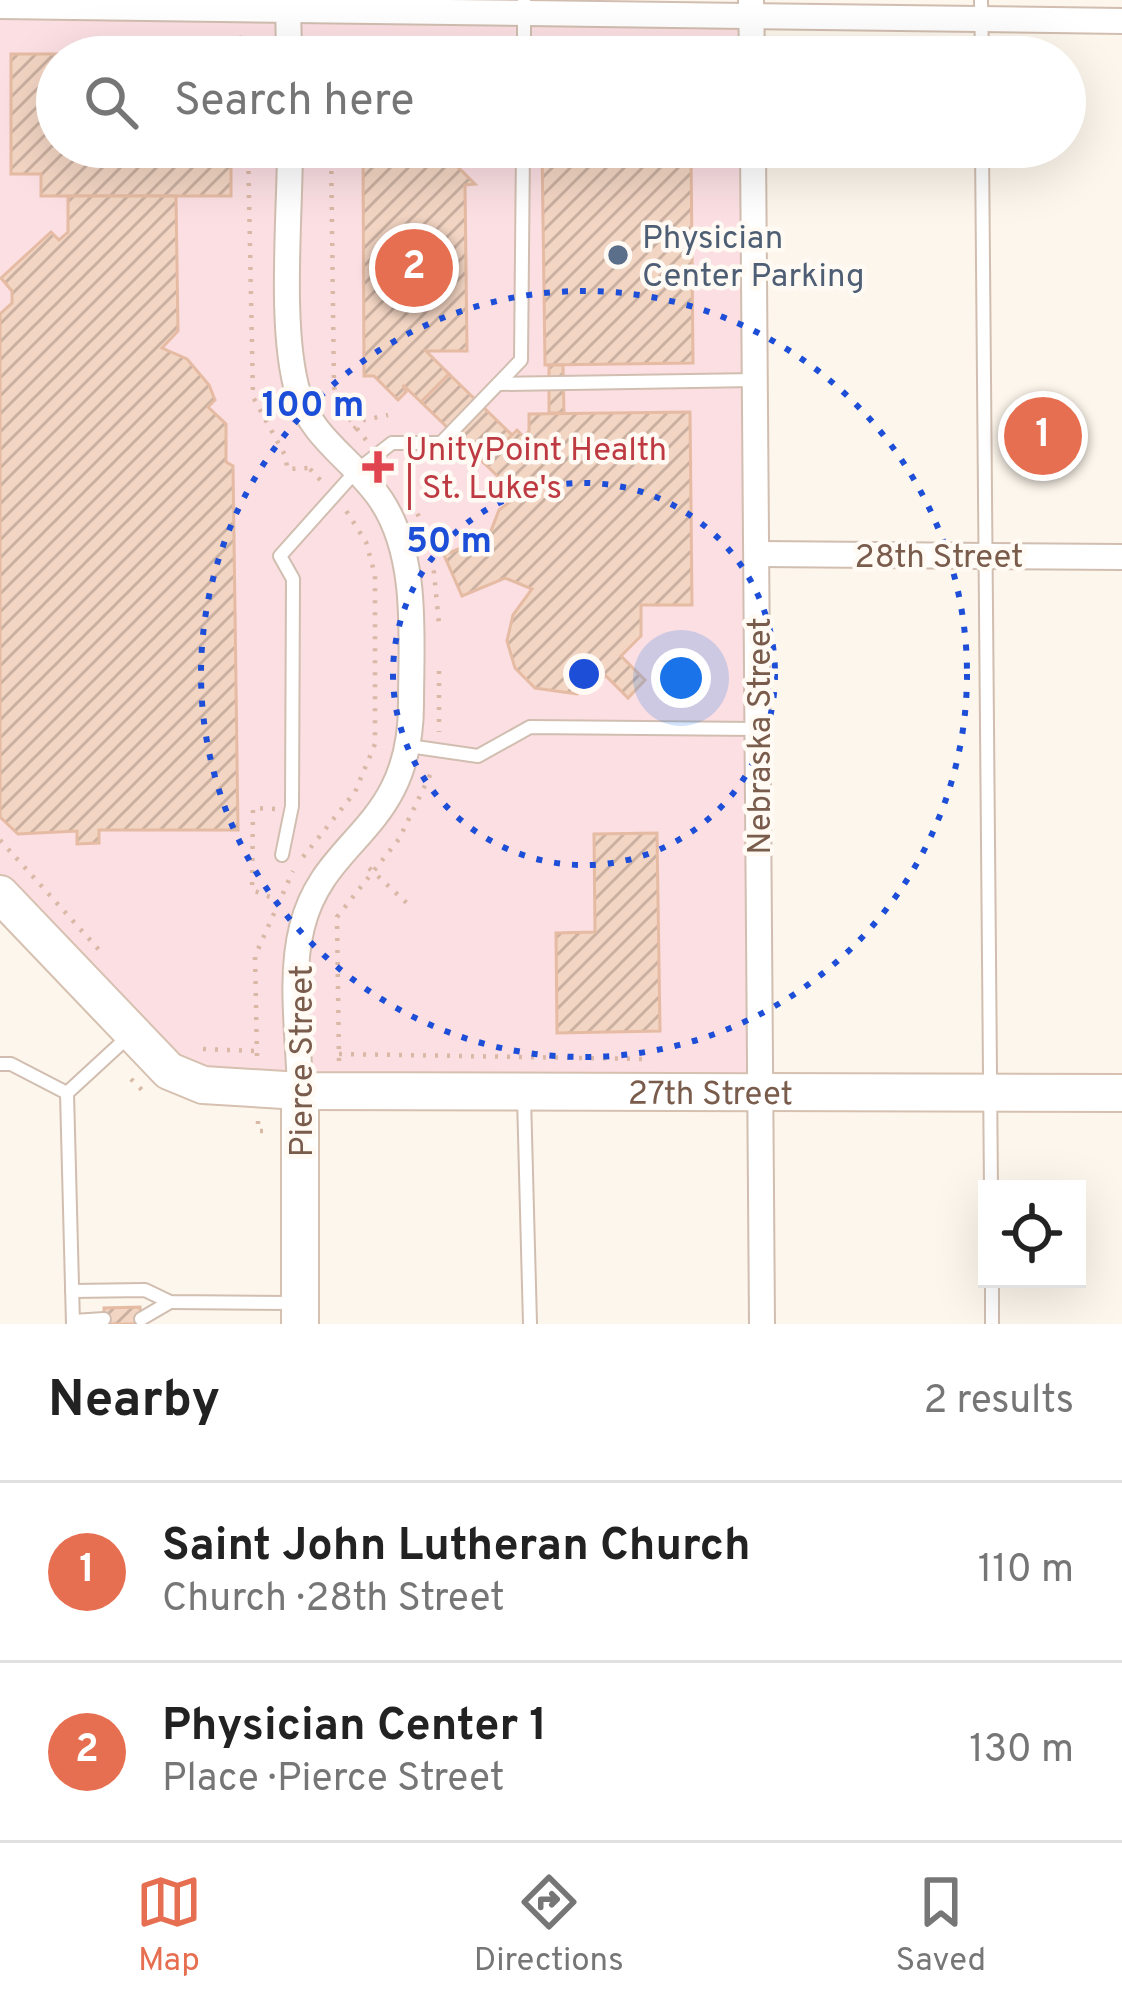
<!DOCTYPE html>
<html lang="en">
<head>
<meta charset="utf-8">
<style>
  :root { --surface:#fff; --page:#f2f2f2; --text:#222; --muted:#767676; --line:#e0e0e0; --accent:#e76f51 }
  body { margin:0; font-family:Overpass,sans-serif; background:var(--page); color:var(--text) }
  .controls { position:absolute; right:36px; bottom:36px; display:grid; overflow:hidden; border-radius:0px; box-shadow:0 12px 48px #0002 }
  .controls button { width:108px; height:108px; display:grid; place-items:center; padding:0; border:0; border-bottom:3px solid var(--line); background:var(--surface); color:var(--text); font:60px sans-serif }
  .you { position:absolute; left:681px; top:678px; width:42px; height:42px; margin:-30px; border:9px solid #fff; border-radius:50%; background:#1a73e8; box-shadow:0 0 0 18px #1a73e833 }
  .badge { display:grid; place-items:center; width:78px; height:78px; border-radius:50%; background:var(--accent); color:#fff; font-size:39px; font-weight:700 }
  .pin { position:absolute; translate:-50% -50%; border:6px solid #fff; box-shadow:0 3px 12px #0006 }
  .list { margin:0; padding:0; list-style:none }
  h2 { display:flex; justify-content:space-between; align-items:center; height:156px; margin:0; padding:0 48px; font-size:51px }
  h2 small { font-size:39px; font-weight:400; color:var(--muted) }
  .list li { display:grid; grid-template-columns:78px 1fr auto; gap:36px; align-items:center; box-sizing:border-box; height:180px; padding:0 48px; border-top:3px solid var(--line) }
  .list b { display:block; font-size:45px; white-space:nowrap }
  .list p { margin:0; font-size:39px; white-space:nowrap; color:var(--muted) }
  .list em { font-size:39px; font-style:normal; color:var(--muted) }
  .icon { flex:none; width:66px; height:66px; fill:none; stroke:currentColor; stroke-width:2; stroke-linecap:round; stroke-linejoin:round }
  .map { position:relative; flex:none; width:1122px; height:1324px; overflow:hidden }
  .search { position:absolute; background:var(--surface); box-shadow:0 12px 48px #0002; left:36px; right:36px; top:36px; height:132px; display:flex; align-items:center; gap:30px; box-sizing:border-box; padding:0 42px; border-radius:66px; color:var(--muted); font-size:45px }
  .sheet { height:516px; background:var(--surface) }
  nav { display:flex; justify-content:space-around; align-items:center; box-sizing:border-box; height:168px; border-top:3px solid var(--line); background:var(--surface); font-size:33px; color:var(--muted) }
  nav a { display:grid; justify-items:center; gap:6px }
  nav .on { color:var(--accent) }
  .map>svg:first-child { display:block }
  .medical { fill:#fbdfe3 }
  .building { fill:url(#building-hatch); stroke:#e6bba3; stroke-width:3 }
  .lines { fill:none; stroke-linecap:round; stroke-linejoin:round }
  .lane-casing { stroke:#d1beb0; stroke-width:16 }
  .street-casing { stroke:#d1beb0; stroke-width:28 }
  .secondary-casing { stroke:#d6c0b0; stroke-width:40 }
  .path { stroke:#d9b8a5; stroke-width:4.5; stroke-dasharray:3 9; stroke-linecap:butt }
  .lane { stroke:#fff; stroke-width:12 }
  .street { stroke:#fff; stroke-width:24 }
  .secondary { stroke:#fff; stroke-width:36 }
  .ring { fill:none; stroke:#1d4ed8; stroke-width:6; stroke-dasharray:6 12 }
  .service-dot { fill:#5c6f8a; stroke:#fffaf3; stroke-width:4.5 }
  .health-dot { fill:#e0444e; stroke:#fffaf3; stroke-width:4.5 }
  .labels { text-anchor:middle; stroke-width:9; stroke-linejoin:round; paint-order:stroke }
  .service-label { font-size:33px; fill:#4e5e75; stroke:#fffaf3; text-anchor:start }
  .health-label { font-size:33px; fill:#be3a42; stroke:#fffaf3; text-anchor:start }
  .street-label { font-size:33px; fill:#7a5c4d; stroke:#fffaf3 }
  .centre { fill:#1d4ed8; stroke:#fffaf3; stroke-width:6 }
  .ring-label { font-size:36px; text-anchor:middle; font-weight:bold; fill:#1d4ed8; stroke:#fffaf3; stroke-width:9; stroke-linejoin:round; paint-order:stroke }
</style>
</head>
<body>
<div class="map">
<svg width="1122" height="1324" viewBox="0 0 1122 1324">
  <defs>
    <pattern id="building-hatch" width="6" height="6" patternUnits="userSpaceOnUse" patternTransform="scale(3)"><rect width="6" height="6" fill="#f3d5c3"/><path d="M-1 1l2-2M0 6l6-6M5 7l2-2" fill="none" stroke="#cab0a1"/></pattern>
  </defs>
  <rect width="100%" height="100%" fill="#fdf6ec"/>
  <polygon class="medical" points="0,6 751,15 752,57 57,57 57,147 753,147 760,1094 203,1085 0,894"/>
  <g class="building">
    <polygon points="11,54 231,54 57,57 57,147 231,147 231,196 41,196 41,174 11,174"/>
    <polygon points="363,147 463,147 457,166 475,184 465,185 467,351 426,351 449,374 421,402 403,385 406,392 398,400 374,376 364,376"/>
    <polygon points="542,147 691,147 693,363 545,365"/>
    <polygon points="68,196 176,196 178,331 162,348 187,359 209,385 215,400 208,407 226,424 226,462 233,466 238,830 99,830 99,843 77,844 77,831 18,834 0,817 0,314 12,303 12,291 1,278 51,232 59,240 68,232"/>
    <polygon points="549,365 563,365 564,413 549,413"/>
    <polygon points="449,374 512,435 484,463 421,402"/>
    <polygon points="690,412 692,605 641,605 641,636 621,656 645,680 628,698 606,676 577,694 535,688 515,668 507,641 513,615 532,589 505,578 462,596 444,555 489,536 499,510 518,496 484,463 517,430 524,437 529,431 529,414"/>
    <polygon points="657,833 660,1031 557,1033 556,933 595,932 594,834"/>
    <polygon points="140,1307 141,1324 104,1324 104,1308"/>
  </g>
  <g class="lines">
    <g class="lane-casing">
      <g id="lane">
        <polyline points="981,0 982,57"/>
        <polyline points="524,57 524,0"/>
        <polyline points="982,147 991,1189"/>
        <polyline points="500,384 755,380"/>
        <polyline points="409,746 478,756 530,727 757,729"/>
        <polyline points="282,855 292,806 293,579 280,556 356,471 392,443 441,443 521,360 523,147"/>
        <polyline points="0,1064 11,1064 67,1093"/>
        <polyline points="524,1097 530,1324"/>
        <polyline points="992,1279 992,1324"/>
        <polyline points="72,1291 145,1290 170,1302 293,1303"/>
        <polyline points="141,1319 170,1302"/>
        <polyline points="73,1321 104,1319"/>
        <polyline points="73,1324 67,1093 130,1035"/>
      </g>
    </g>
    <g class="street-casing">
      <g id="street">
        <polyline points="288,0 289,57"/>
        <polyline points="751,0 752,57"/>
        <polyline points="0,6 1122,21"/>
        <path d="M 290,147 C 290,215 279,330 298,393 C 312,439 355,461 381,500 C 419,557 411,638 411,704 C 411,831 324,836 302,927 C 289,978 299,1039 300,1091"/>
        <polyline points="753,147 762,1324"/>
        <polyline points="757,554 1122,557"/>
      </g>
    </g>
    <g class="secondary-casing">
      <g id="secondary">
        <path id="s1" d="M 0,894 L 169,1071 L 203,1085 L 300,1091 L 1122,1093"/>
        <polyline points="300,1091 300,1324"/>
      </g>
    </g>
    <g class="path">
      <polyline points="239,36 246,57"/>
      <polyline points="329,36 330,57"/>
      <polyline points="312,50 330,49"/>
      <polyline points="246,51 264,51"/>
      <polyline points="248,147 253,397 286,457 287,469 310,468"/>
      <polyline points="331,147 334,387 340,407 366,440"/>
      <polyline points="354,429 364,420 388,415"/>
      <polyline points="310,469 322,482"/>
      <polyline points="407,492 431,542 439,624"/>
      <polyline points="439,671 439,732"/>
      <polyline points="275,809 253,808 252,890 278,900"/>
      <polyline points="0,840 100,951"/>
      <polyline points="303,857 355,792 375,744 375,575 366,542 345,509"/>
      <polyline points="369,868 410,906"/>
      <polyline points="203,1049 257,1051"/>
      <polyline points="339,1054 645,1059"/>
      <polyline points="257,1056 255,956 293,871"/>
      <polyline points="339,1061 337,917 399,839 434,767"/>
      <polyline points="131,1079 148,1096"/>
      <polyline points="258,1121 258,1131 272,1131"/>
    </g>
    <use href="#lane" class="lane"/>
    <use href="#street" class="street"/>
    <use href="#secondary" class="secondary"/>
  </g>
  <g class="ring">
    <circle cx="584" cy="674" r="191"/>
    <circle cx="584" cy="674" r="383"/>
  </g>
  <circle class="service-dot" cx="618" cy="255" r="12"/>
  <path class="health-dot" d="M372 449h12v12h12v12h-12v12h-12v-12h-12v-12h12z"/>
  <g class="labels">
    <g class="service-label">
      <text x="642" y="248">Physician<tspan x="642" dy="38">Center Parking</tspan></text>
    </g>
    <g class="health-label">
      <text x="405" y="460">UnityPoint Health<tspan x="405" dy="38">| St. Luke's</tspan></text>
    </g>
    <g class="street-label">
      <text x="939" y="567">28th Street</text>
      <text transform="translate(758 736) rotate(-90)" y="12">Nebraska Street</text>
      <text transform="translate(300 1061) rotate(-90)" y="12">Pierce Street</text>
      <text dy="12" stroke="none"><textPath href="#s1" startOffset="789">27th Street</textPath></text>
    </g>
  </g>
  <circle cx="584" cy="674" r="18" class="centre"/>
  <g class="ring-label">
    <text x="313" y="416">100 m</text>
    <text x="449" y="552">50 m</text>
  </g>
</svg>
<div class="controls">
<button><svg class="icon" aria-label="locate" viewBox="0 0 24 24"><circle cx="12" cy="12" r="6"/><path d="M12 2v4M12 18v4M2 12h4M18 12h4"/></svg></button>
</div>
<div class="you"></div>
<div class="pin badge" style="left:1043px;top:436px">1</div>
<div class="pin badge" style="left:414px;top:268px">2</div>
<div class="search"><svg class="icon" aria-label="search" viewBox="0 0 24 24"><circle cx="10" cy="10" r="6"/><path d="M15 15l6 6"/></svg>Search here</div>
</div>
<section class="sheet">
<h2>Nearby<small>2 results</small></h2>
<ul class="list">
<li><span class="badge">1</span><div><b>Saint John Lutheran Church</b><p>Church · 28th Street</p></div><em>110 m</em></li>
<li><span class="badge">2</span><div><b>Physician Center 1</b><p>Place · Pierce Street</p></div><em>130 m</em></li>
</ul>
</section>
<nav>
<a class="on"><svg class="icon" aria-label="map" viewBox="0 0 24 24"><path d="M3 6l6-2 6 2 6-2v14l-6 2-6-2-6 2zM9 4v14M15 6v14"/></svg>Map</a>
<a><svg class="icon" aria-label="directions" viewBox="0 0 24 24"><path d="M12 3l9 9-9 9-9-9zM9 14v-3h6M13 9l2 2-2 2"/></svg>Directions</a>
<a><svg class="icon" aria-label="saved" viewBox="0 0 24 24"><path d="M7 4h10v16l-5-4-5 4z"/></svg>Saved</a>
</nav>
</body>
</html>
